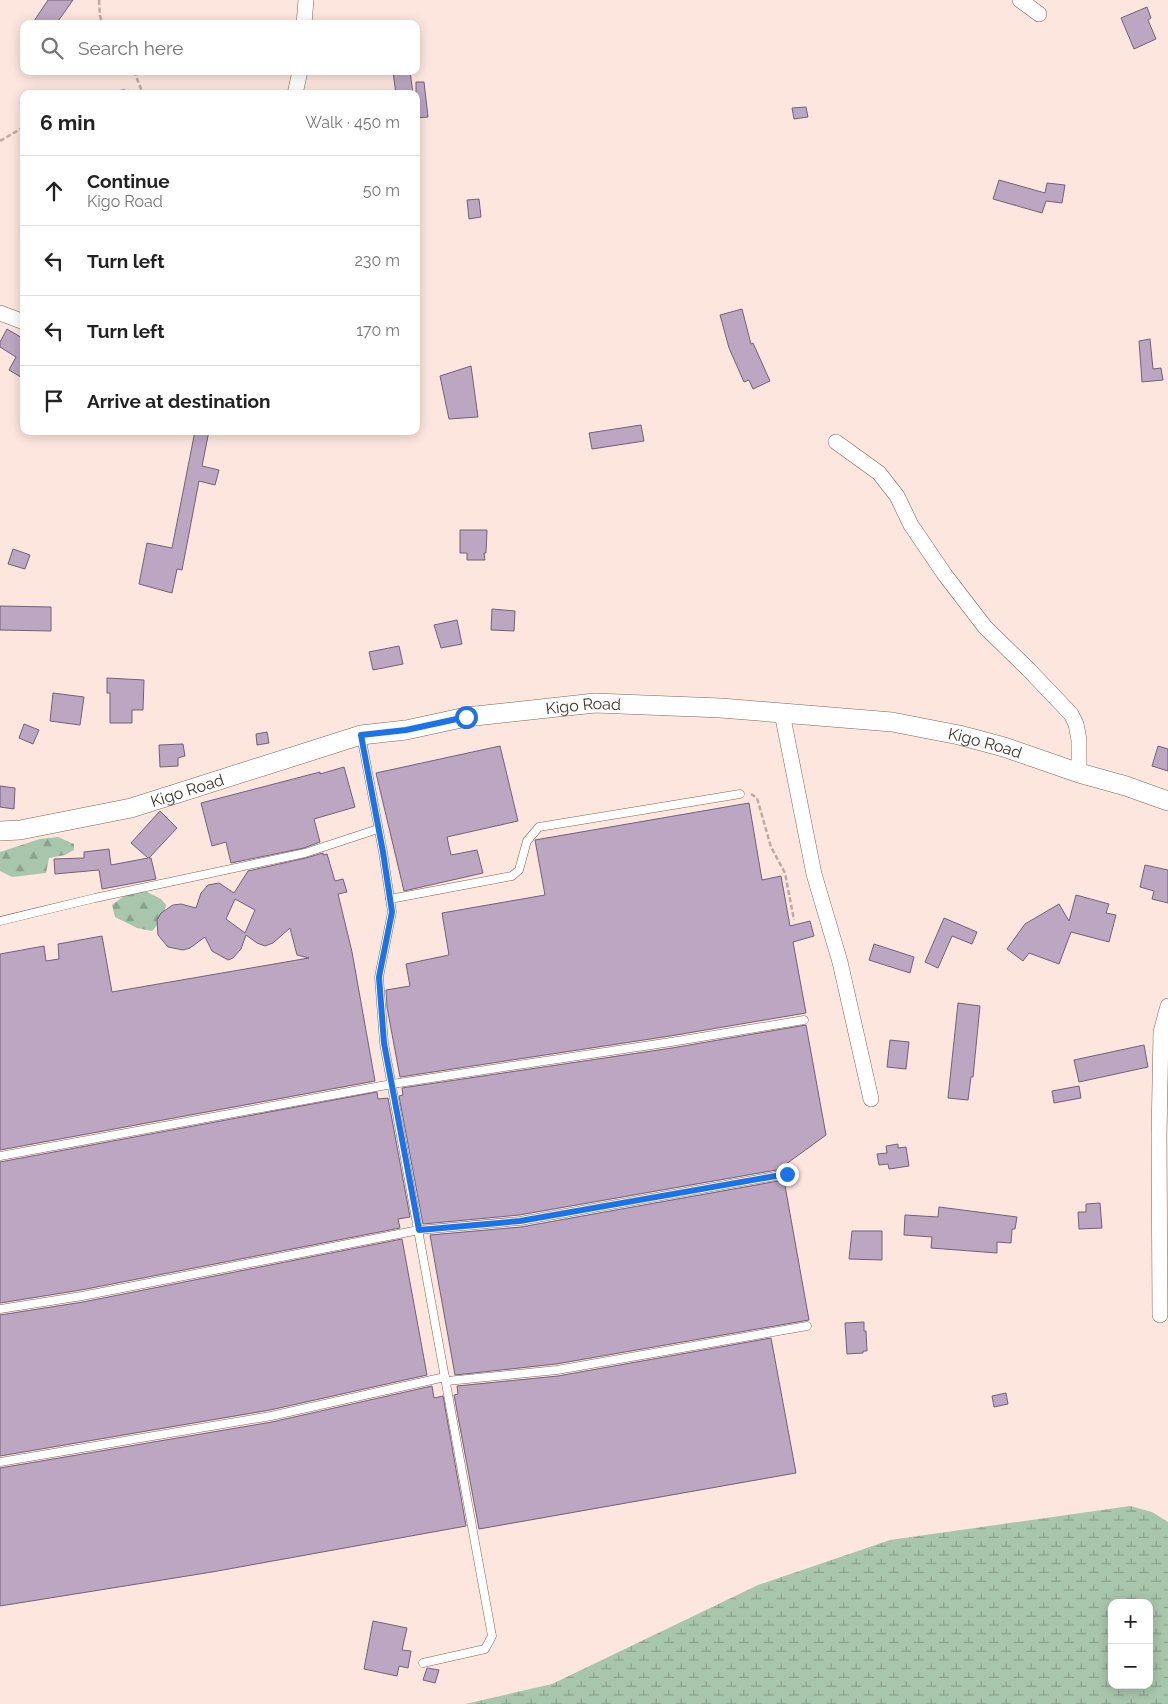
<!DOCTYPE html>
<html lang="en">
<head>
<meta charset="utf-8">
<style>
  :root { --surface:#fff; --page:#f6f6f6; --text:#222; --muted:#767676; --line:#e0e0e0 }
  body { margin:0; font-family:Raleway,sans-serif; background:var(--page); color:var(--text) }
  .controls { position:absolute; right:15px; bottom:15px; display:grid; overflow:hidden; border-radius:10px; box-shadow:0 2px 12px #0003 }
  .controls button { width:45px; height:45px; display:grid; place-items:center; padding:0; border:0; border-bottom:1px solid var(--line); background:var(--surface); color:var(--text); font:25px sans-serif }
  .stop { position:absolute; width:15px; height:15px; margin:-11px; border:4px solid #1a73e8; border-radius:50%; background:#fff }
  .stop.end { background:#1a73e8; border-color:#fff; box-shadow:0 1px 5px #0008 }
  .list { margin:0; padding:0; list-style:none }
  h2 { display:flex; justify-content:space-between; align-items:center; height:65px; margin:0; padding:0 20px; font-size:21px }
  h2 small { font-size:16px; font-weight:400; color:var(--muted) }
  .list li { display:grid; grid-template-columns:32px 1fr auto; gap:15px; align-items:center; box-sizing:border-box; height:70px; padding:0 20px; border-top:1px solid var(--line) }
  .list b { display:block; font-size:19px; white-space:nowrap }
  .list p { margin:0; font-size:16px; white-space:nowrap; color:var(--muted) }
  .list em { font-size:16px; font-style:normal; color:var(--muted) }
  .icon { flex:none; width:28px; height:28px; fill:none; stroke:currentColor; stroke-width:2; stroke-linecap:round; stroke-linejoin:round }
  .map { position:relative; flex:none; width:1168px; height:1704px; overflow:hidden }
  .search { position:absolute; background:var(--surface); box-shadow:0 2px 12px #0003; left:20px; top:20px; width:400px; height:55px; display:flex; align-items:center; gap:12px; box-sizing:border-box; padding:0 18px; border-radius:10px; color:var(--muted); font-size:19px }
  .panel { position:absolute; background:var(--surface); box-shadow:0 2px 12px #0003; left:20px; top:90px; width:400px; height:345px; border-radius:10px }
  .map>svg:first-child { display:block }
  .forest { fill:url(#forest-firs) }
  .wetland { fill:url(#wetland-marsh); fill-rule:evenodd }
  .building { fill:#bca6c2; stroke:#736079; fill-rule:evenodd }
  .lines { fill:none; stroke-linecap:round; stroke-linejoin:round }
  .service-casing { stroke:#826355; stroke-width:9 }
  .minor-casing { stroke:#826355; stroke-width:16 }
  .tertiary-casing { stroke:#826355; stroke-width:20 }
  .path { stroke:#beaaa2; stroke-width:2.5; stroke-dasharray:5 2.5; stroke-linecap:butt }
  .service { stroke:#fff; stroke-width:8 }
  .minor { stroke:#fff; stroke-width:15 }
  .tertiary { stroke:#fff; stroke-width:19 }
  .route { stroke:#1a73e8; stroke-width:6 }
  .labels { text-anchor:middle; stroke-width:4.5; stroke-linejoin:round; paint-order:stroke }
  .street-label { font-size:16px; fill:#3f312a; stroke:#fff }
</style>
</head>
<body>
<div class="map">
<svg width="1168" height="1704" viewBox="0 0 1168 1704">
  <defs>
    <pattern id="forest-firs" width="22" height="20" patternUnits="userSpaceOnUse" patternTransform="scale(1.25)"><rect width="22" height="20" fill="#a8c6ac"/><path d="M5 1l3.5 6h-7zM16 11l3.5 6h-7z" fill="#8aa18c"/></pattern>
    <pattern id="wetland-marsh" width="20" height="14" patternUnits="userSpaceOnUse" patternTransform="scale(1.25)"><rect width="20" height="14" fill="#a8c6ac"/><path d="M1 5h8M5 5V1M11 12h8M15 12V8" fill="none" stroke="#8aa18c"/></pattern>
  </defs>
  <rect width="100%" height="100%" fill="#fde6dd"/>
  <g class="forest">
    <polygon points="58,837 74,844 74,850 65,855 49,858 46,873 12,877 0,871 0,852 40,839"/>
    <polygon points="145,891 161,899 166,905 163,919 152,931 137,928 115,917 112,905 124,896"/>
  </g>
  <path class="wetland" d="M 1130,1506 L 1152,1512 L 1168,1522 L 1168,1704 L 465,1704 L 552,1684 L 758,1585 L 890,1540 ZM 1112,1603 L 1149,1603 L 1149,1685 L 1112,1685 Z"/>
  <g class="building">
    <polygon points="48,0 73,0 56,24 32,24"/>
    <polygon points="1147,7 1151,18 1148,20 1156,39 1134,49 1121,18"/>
    <polygon points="410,71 413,94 396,94 393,72"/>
    <polygon points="416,82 424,82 428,117 416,118"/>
    <polygon points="806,107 808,117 794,119 792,108"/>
    <polygon points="999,180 1045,193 1047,183 1065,185 1062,203 1046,201 1042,213 993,199"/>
    <polygon points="479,199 481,217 469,219 467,200"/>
    <polygon points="742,309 751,344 753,343 770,381 753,389 749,380 744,382 729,348 720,315"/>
    <polygon points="7,329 24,339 24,379 9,370 16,357 0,347 0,342"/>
    <polygon points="1150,339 1153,369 1161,368 1163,380 1142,382 1139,341"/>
    <polygon points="471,366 478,417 449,419 440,376"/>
    <polygon points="641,425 644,441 592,449 589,433"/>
    <polygon points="195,431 209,431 202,466 219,470 215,485 199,481 182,570 177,569 172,593 139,584 147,543 172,548"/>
    <polygon points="460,530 487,530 486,553 484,553 485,560 467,560 467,553 460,553"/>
    <polygon points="13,549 30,555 25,569 8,564"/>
    <polygon points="0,606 51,607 51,631 0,630"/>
    <polygon points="492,609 515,611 514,631 491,630"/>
    <polygon points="457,620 462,644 441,648 434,625"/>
    <polygon points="399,646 403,664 373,670 369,652"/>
    <polygon points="107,678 144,680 143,710 132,710 132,723 110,723 110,693 107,693"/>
    <polygon points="53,693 84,697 80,725 50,721"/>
    <polygon points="24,724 39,730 33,744 19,738"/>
    <polygon points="267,732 269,743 257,745 256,734"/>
    <polygon points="183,744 185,756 178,758 178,766 160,767 159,745"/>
    <polygon points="500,746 518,821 447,837 451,855 477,850 483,873 404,891 376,773"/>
    <polygon points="1158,746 1168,749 1168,771 1152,766"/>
    <polygon points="344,767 355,807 314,819 320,842 304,848 231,863 226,842 212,846 201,803 320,772 320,774"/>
    <polygon points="0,786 15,788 14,809 0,807"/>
    <polygon points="749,803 762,880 781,876 790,926 810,921 814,936 793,942 806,1013 670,1036 400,1077 387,1007 386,990 410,986 406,964 449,955 442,913 545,895 535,840"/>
    <polygon points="160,811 177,828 149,858 151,858 156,879 102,889 99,870 55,874 54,859 84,858 84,852 109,849 111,865 148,858 131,843"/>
    <path d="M 323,853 L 323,855 L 327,854 L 335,881 L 343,879 L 347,892 L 338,894 L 352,952 L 375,1081 L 0,1150 L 0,954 L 44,946 L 46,961 L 59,959 L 58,944 L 102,936 L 112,992 L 309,958 L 297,955 L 290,928 L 273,943 L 265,946 L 257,943 L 246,935 L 241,949 L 233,958 L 228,960 L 212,951 L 205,937 L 190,948 L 183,950 L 168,947 L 158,935 L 157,920 L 161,913 L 173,905 L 181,904 L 196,908 L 201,893 L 208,885 L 219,883 L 234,893 L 248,871 L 306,858 ZM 235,899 L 255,910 L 245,933 L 226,919 Z"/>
    <polygon points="1145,865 1168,870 1168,903 1152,899 1154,891 1140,887"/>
    <polygon points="1076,895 1109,904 1106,913 1116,915 1109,942 1071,932 1059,964 1029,953 1023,961 1007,949 1025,924 1059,904 1069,921"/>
    <polygon points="944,918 977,932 972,944 952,936 938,968 925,962"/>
    <polygon points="874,944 914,957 910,973 869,960"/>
    <polygon points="958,1003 980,1006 973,1077 971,1077 968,1100 948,1098"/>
    <polygon points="806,1025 826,1135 782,1167 782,1169 519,1215 423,1224 399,1096 403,1095 402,1088 672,1048"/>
    <polygon points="890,1040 909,1042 906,1069 887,1067"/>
    <polygon points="1144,1045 1148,1067 1079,1082 1074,1060"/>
    <polygon points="1079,1086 1081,1098 1054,1103 1052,1091"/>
    <polygon points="377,1092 378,1099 388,1098 410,1217 398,1219 400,1228 81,1290 0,1303 0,1162"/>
    <polygon points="898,1144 898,1148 906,1147 909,1166 889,1169 888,1164 879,1165 877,1154 887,1153 886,1146"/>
    <polygon points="784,1180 809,1320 556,1364 455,1375 430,1235 521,1227"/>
    <polygon points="1100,1203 1102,1228 1079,1229 1078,1212 1086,1212 1086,1204"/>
    <polygon points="939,1207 1017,1217 1015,1229 1012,1229 1011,1243 997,1242 997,1253 931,1248 932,1237 904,1235 905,1215 938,1217"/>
    <polygon points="852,1231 882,1231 882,1260 849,1259"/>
    <polygon points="402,1239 427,1375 270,1410 0,1456 0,1315 83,1302"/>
    <polygon points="864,1322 864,1331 866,1331 867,1351 863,1351 863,1353 847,1354 845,1323"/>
    <polygon points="771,1338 796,1473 479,1529 454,1395 458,1394 457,1386 558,1376"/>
    <polygon points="432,1386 434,1398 443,1396 466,1526 212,1572 0,1606 0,1468 272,1422"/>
    <polygon points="1006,1393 1008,1404 994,1407 992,1396"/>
    <polygon points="373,1621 407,1628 402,1650 411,1651 408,1668 399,1666 397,1676 364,1669"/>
    <polygon points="427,1668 439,1670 435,1683 423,1680"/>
  </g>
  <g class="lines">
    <g class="service-casing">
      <g id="service">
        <polyline points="361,735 383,852 392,912 379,977 384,1043 492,1636 485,1649 423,1663"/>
        <polyline points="390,899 512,876 519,870 527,841 539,827 740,794"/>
        <polyline points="0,921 95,898 305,853 378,829"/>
        <polyline points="0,1156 392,1084 671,1042 804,1020"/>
        <polyline points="0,1309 82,1296 419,1230 520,1221 787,1174"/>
        <polyline points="447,1381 557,1370 807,1326"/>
        <polyline points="0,1462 271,1416 445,1377"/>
      </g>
    </g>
    <g class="minor-casing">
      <g id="minor">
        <polyline points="1020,0 1039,14"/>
        <polyline points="304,24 306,0"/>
        <polyline points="295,94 300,71"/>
        <polyline points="0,313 24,322"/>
        <polyline points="836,442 879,473 897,496 911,525 945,575 985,627 1028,669 1071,714 1076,724 1079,740 1079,773"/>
        <polyline points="782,713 814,874 840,962 871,1099"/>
        <polyline points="1160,1315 1159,1136 1161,1032 1168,1006"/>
      </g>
    </g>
    <g class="tertiary-casing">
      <g id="tertiary">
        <path id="s1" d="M 0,831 L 20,830 L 131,808 L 361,735 L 406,730 L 466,717 L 595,703 L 721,708 L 892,722 L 959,735 L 1004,747 L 1079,773 L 1126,786 L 1168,801"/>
      </g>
    </g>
    <g class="path">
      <polyline points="99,0 100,16 103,24"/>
      <polyline points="134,71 143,94"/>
      <polyline points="98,94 126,90 135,94"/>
      <polyline points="0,141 24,127"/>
      <polyline points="751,794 757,798 771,847 785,873 794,920"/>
    </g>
    <use href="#service" class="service"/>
    <use href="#minor" class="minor"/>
    <use href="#tertiary" class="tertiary"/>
  </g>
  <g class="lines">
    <polyline class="route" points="466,717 406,730 361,735 383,852 392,912 379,977 384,1043 419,1230 520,1221 787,1174"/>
  </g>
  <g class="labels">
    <g class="street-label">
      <text dy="6" stroke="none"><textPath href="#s1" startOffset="599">Kigo Road</textPath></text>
      <text dy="6" stroke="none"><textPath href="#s1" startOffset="1004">Kigo Road</textPath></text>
      <text dy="6" stroke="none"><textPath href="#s1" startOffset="192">Kigo Road</textPath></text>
    </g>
  </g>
</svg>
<div class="controls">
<button>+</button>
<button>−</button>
</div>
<div class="stop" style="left:466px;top:717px"></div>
<div class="stop end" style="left:787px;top:1174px"></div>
<div class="search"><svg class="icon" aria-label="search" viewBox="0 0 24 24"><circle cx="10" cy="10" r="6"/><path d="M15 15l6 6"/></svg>Search here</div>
<section class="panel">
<h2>6 min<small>Walk · 450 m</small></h2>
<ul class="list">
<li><svg class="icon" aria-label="ahead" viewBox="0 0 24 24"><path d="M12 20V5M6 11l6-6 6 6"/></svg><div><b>Continue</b><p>Kigo Road</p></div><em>50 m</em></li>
<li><svg class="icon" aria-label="left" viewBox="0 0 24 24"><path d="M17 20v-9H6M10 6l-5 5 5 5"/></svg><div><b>Turn left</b></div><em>230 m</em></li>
<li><svg class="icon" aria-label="left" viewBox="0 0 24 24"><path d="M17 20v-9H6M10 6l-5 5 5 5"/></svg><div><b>Turn left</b></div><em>170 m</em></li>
<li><svg class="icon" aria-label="arrive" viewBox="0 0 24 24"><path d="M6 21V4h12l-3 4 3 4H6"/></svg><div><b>Arrive at destination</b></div></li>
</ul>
</section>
</div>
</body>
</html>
